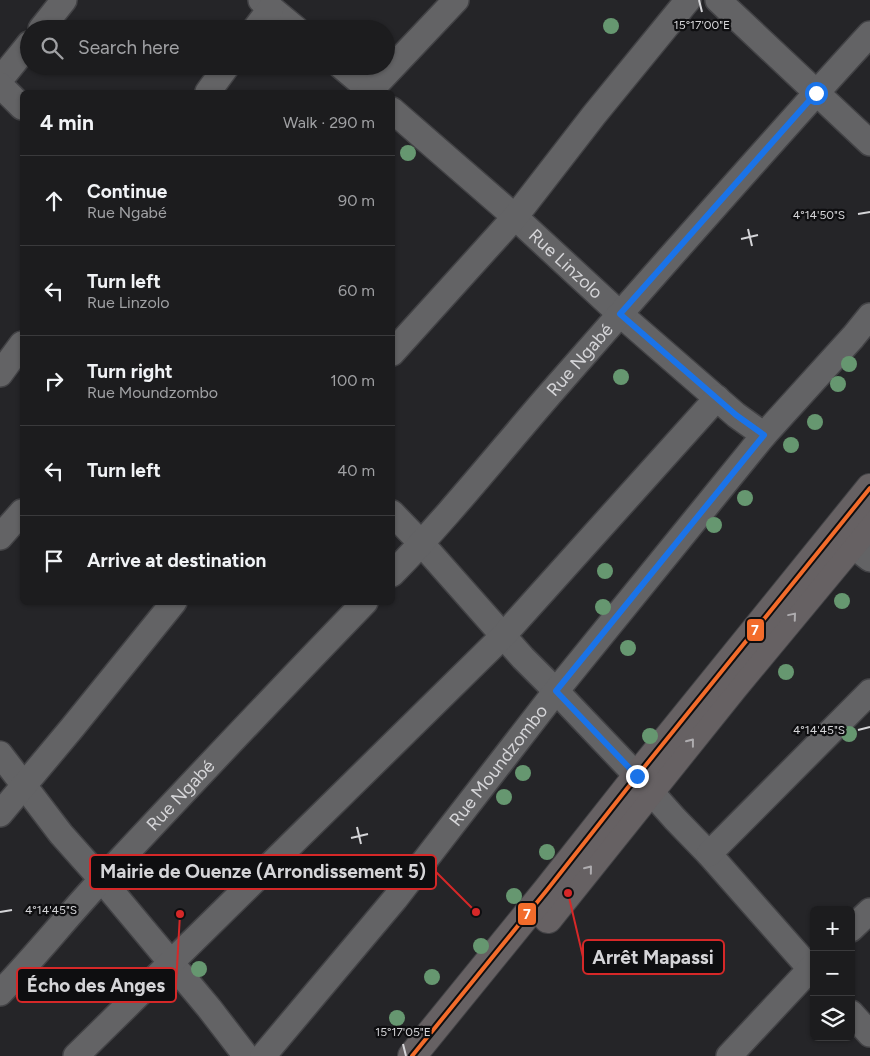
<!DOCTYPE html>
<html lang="en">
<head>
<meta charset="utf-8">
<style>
  :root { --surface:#1c1c1e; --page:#29292b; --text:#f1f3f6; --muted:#a0a1a4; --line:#3a3a3c }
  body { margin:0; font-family:Figtree,sans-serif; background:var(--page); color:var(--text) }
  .controls { position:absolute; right:15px; bottom:15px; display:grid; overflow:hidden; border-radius:8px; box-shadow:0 1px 4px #0004 }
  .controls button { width:45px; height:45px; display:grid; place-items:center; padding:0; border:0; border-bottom:1px solid var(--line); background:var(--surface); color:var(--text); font:25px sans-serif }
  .stop { position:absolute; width:15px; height:15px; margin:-11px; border:4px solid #1a73e8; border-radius:50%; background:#fff }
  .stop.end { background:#1a73e8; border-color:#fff; box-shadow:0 1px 5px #0008 }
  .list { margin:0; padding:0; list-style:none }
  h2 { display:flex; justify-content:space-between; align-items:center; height:65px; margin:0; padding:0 20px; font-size:21px }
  h2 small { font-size:16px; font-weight:400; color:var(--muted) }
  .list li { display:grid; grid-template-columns:32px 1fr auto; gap:15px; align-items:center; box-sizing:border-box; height:90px; padding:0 20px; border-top:1px solid var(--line) }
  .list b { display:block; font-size:19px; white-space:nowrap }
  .list p { margin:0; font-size:16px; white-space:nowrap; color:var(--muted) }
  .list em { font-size:16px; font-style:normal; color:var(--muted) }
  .icon { flex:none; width:28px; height:28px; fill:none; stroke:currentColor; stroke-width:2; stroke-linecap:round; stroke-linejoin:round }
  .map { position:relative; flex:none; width:870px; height:1056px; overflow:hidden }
  .search { position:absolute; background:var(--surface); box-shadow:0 1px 4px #0004; left:20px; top:20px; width:375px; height:55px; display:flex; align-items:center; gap:12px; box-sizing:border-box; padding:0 18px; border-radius:28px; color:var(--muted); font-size:19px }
  .panel { position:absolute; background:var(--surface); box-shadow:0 1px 4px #0004; left:20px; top:90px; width:375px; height:515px; border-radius:8px }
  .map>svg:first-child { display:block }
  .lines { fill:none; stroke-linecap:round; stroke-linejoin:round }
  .street-casing { stroke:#424245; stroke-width:28 }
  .primary-casing { stroke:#424245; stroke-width:30 }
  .street { stroke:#636365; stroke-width:25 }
  .primary { stroke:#666163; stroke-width:28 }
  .bus-1-casing { stroke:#0e0e10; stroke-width:8 }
  .bus-1 { stroke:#f36c2b; stroke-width:4 }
  .tree { fill:#669770 }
  .oneway { stroke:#aeacaf }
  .route { stroke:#1a73e8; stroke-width:6 }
  .ticks { fill:none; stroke:#d5d5d8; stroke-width:2 }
  .labels { text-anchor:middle; stroke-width:4.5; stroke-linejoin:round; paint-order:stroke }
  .street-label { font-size:18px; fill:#d5d5d8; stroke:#0e0e10 }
  .ticks-label { font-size:12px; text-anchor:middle; fill:#d5d5d8; stroke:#0e0e10; stroke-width:4.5; stroke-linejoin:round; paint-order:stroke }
  .leader { fill:none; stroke:#d62828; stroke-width:2 }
  .callout-dot { fill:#d62828; stroke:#0e0e10; stroke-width:2 }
  .callout { fill:#0e0e10; stroke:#d62828; stroke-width:2 }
  .callout-label { font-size:19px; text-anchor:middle; font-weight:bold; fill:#d5d5d8 }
  .line-badge { stroke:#0e0e10; stroke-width:2 }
  .badge-label { font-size:14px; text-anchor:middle; font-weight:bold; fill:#fff }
</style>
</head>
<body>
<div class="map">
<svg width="870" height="1056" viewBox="0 0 870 1056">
  <rect width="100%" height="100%" fill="#252528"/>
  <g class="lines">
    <g class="street-casing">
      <g id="street">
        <polyline points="261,0 296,29"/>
        <polyline points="718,0 870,143"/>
        <polyline points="41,29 64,0"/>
        <polyline points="255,29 271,8"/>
        <polyline points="341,66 372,92"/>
        <polyline points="0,80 29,44"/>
        <polyline points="0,85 22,107"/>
        <polyline points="208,92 227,66"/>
        <polyline points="369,92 456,0"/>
        <path id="s1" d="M 392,110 L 515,217 L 620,314 L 736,415 L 764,435"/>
        <polyline points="392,353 515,217 594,115 688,0"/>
        <polyline points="0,374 22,344"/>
        <polyline points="392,513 422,544 523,658 556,691 637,776"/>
        <polyline points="0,537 22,512"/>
        <polyline points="852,545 870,559"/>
        <path id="s2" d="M 392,574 C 448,517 497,455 549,395 C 655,274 761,153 870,34"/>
        <polyline points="0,754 61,834 102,880 209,1008 246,1056"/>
        <polyline points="651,792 675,819 709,854 814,973"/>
        <polyline points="0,814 72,728 174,602"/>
        <polyline points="709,854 870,692"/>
        <polyline points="851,929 870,911"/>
        <path id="s3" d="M 0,993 C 36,956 68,915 104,877 C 190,785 277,693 365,602"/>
        <polyline points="851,1013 870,1034"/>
        <polyline points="76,1056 503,636 717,398"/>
        <path id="s4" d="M 263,1056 L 395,899 L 556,691 L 764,435 L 853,337 L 870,316"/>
        <polyline points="729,1056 814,965"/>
      </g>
    </g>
    <g class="primary-casing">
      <g id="primary">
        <polyline points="548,919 734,687 870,523"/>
        <polyline points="412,1056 547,890 637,776 870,488"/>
      </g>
    </g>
    <use href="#street" class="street"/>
    <use href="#primary" class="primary"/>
    <g class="bus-1-casing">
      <polyline id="bus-1" points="412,1056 547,890 637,776 870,488"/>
    </g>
    <use href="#bus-1" class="bus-1"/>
  </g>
  <g class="tree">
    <circle cx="611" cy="26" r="8"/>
    <circle cx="408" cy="153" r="8"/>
    <circle cx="849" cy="364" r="8"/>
    <circle cx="621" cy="377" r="8"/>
    <circle cx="838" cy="384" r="8"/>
    <circle cx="815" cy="422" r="8"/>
    <circle cx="791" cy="445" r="8"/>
    <circle cx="745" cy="498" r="8"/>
    <circle cx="714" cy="525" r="8"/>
    <circle cx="605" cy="571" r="8"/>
    <circle cx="842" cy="601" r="8"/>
    <circle cx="603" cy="607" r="8"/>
    <circle cx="628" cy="648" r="8"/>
    <circle cx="786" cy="672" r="8"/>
    <circle cx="849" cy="734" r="8"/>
    <circle cx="650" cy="736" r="8"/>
    <circle cx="523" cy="773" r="8"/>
    <circle cx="504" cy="797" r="8"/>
    <circle cx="547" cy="852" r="8"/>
    <circle cx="514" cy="896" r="8"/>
    <circle cx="481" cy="946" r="8"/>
    <circle cx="199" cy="969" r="8"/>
    <circle cx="432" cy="977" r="8"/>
    <circle cx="397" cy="1018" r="8"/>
  </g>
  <defs><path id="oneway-chevron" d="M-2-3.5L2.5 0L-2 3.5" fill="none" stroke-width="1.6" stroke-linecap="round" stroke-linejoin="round" transform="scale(1.25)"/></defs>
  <g class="oneway">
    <use href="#oneway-chevron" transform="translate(793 616) rotate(-50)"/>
    <use href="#oneway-chevron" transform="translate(691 742) rotate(-52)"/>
    <use href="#oneway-chevron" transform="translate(589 869) rotate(-51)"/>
  </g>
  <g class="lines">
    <polyline class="route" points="637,776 556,691 764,435 736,415 620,314 816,93"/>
  </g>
  <path class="ticks" d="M 699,0 L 702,12M 858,214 L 870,212M 748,229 L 752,246M 741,239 L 758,235M 858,730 L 870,727M 357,827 L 361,844M 351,838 L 368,834M 0,912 L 12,910M 403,1044 L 406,1056"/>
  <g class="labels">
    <g class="street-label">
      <text dy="6" stroke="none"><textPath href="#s1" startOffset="232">Rue Linzolo</textPath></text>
      <text dy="6" stroke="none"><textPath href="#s2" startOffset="285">Rue Ngabé</textPath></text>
      <text dy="6" stroke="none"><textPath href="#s4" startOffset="374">Rue Moundzombo</textPath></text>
      <text dy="6" stroke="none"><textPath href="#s3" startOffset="268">Rue Ngabé</textPath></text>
    </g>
  </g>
  <g class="ticks-label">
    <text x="702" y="29">15°17'00"E</text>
    <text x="819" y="219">4°14'50"S</text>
    <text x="819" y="734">4°14'45"S</text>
    <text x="51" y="914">4°14'45"S</text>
    <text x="403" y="1036">15°17'05"E</text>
  </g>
  <path class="leader" d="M476 912L436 872M568 893L583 957M180 914L176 985"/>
  <g class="callout-dot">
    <circle cx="476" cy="912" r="5"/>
    <circle cx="568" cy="893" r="5"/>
    <circle cx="180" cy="914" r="5"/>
  </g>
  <g class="callout">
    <rect x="90" y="855" width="346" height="34" rx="5"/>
    <rect x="583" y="940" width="141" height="34" rx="5"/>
    <rect x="17" y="968" width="159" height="34" rx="5"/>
  </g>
  <g class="callout-label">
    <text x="263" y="878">Mairie de Ouenze (Arrondissement 5)</text>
    <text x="653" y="964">Arrêt Mapassi</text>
    <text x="96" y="992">Écho des Anges</text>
  </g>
  <g class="line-badge">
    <rect x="746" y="618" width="19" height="24" rx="5" fill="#f36c2b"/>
    <rect x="517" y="902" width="20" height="24" rx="5" fill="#f36c2b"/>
  </g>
  <g class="badge-label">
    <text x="755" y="635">7</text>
    <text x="527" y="919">7</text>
  </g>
</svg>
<div class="controls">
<button>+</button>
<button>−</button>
<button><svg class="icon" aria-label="layers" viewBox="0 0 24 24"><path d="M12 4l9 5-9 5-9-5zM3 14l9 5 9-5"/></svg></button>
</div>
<div class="stop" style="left:816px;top:93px"></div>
<div class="stop end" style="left:637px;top:776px"></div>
<div class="search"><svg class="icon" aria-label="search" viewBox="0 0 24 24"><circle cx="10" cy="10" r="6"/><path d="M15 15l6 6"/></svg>Search here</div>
<section class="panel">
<h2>4 min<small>Walk · 290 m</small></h2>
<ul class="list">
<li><svg class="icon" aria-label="ahead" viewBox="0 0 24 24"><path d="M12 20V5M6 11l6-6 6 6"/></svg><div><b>Continue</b><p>Rue Ngabé</p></div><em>90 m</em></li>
<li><svg class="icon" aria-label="left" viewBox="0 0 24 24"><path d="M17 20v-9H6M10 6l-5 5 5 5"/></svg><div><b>Turn left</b><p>Rue Linzolo</p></div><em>60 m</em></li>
<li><svg class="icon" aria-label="right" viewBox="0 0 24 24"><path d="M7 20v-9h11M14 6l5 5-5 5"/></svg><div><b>Turn right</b><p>Rue Moundzombo</p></div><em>100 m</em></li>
<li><svg class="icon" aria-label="left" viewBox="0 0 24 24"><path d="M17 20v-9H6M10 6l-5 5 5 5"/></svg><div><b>Turn left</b></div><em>40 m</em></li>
<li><svg class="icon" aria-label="arrive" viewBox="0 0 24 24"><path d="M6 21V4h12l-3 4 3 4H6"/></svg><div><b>Arrive at destination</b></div></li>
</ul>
</section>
</div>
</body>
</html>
